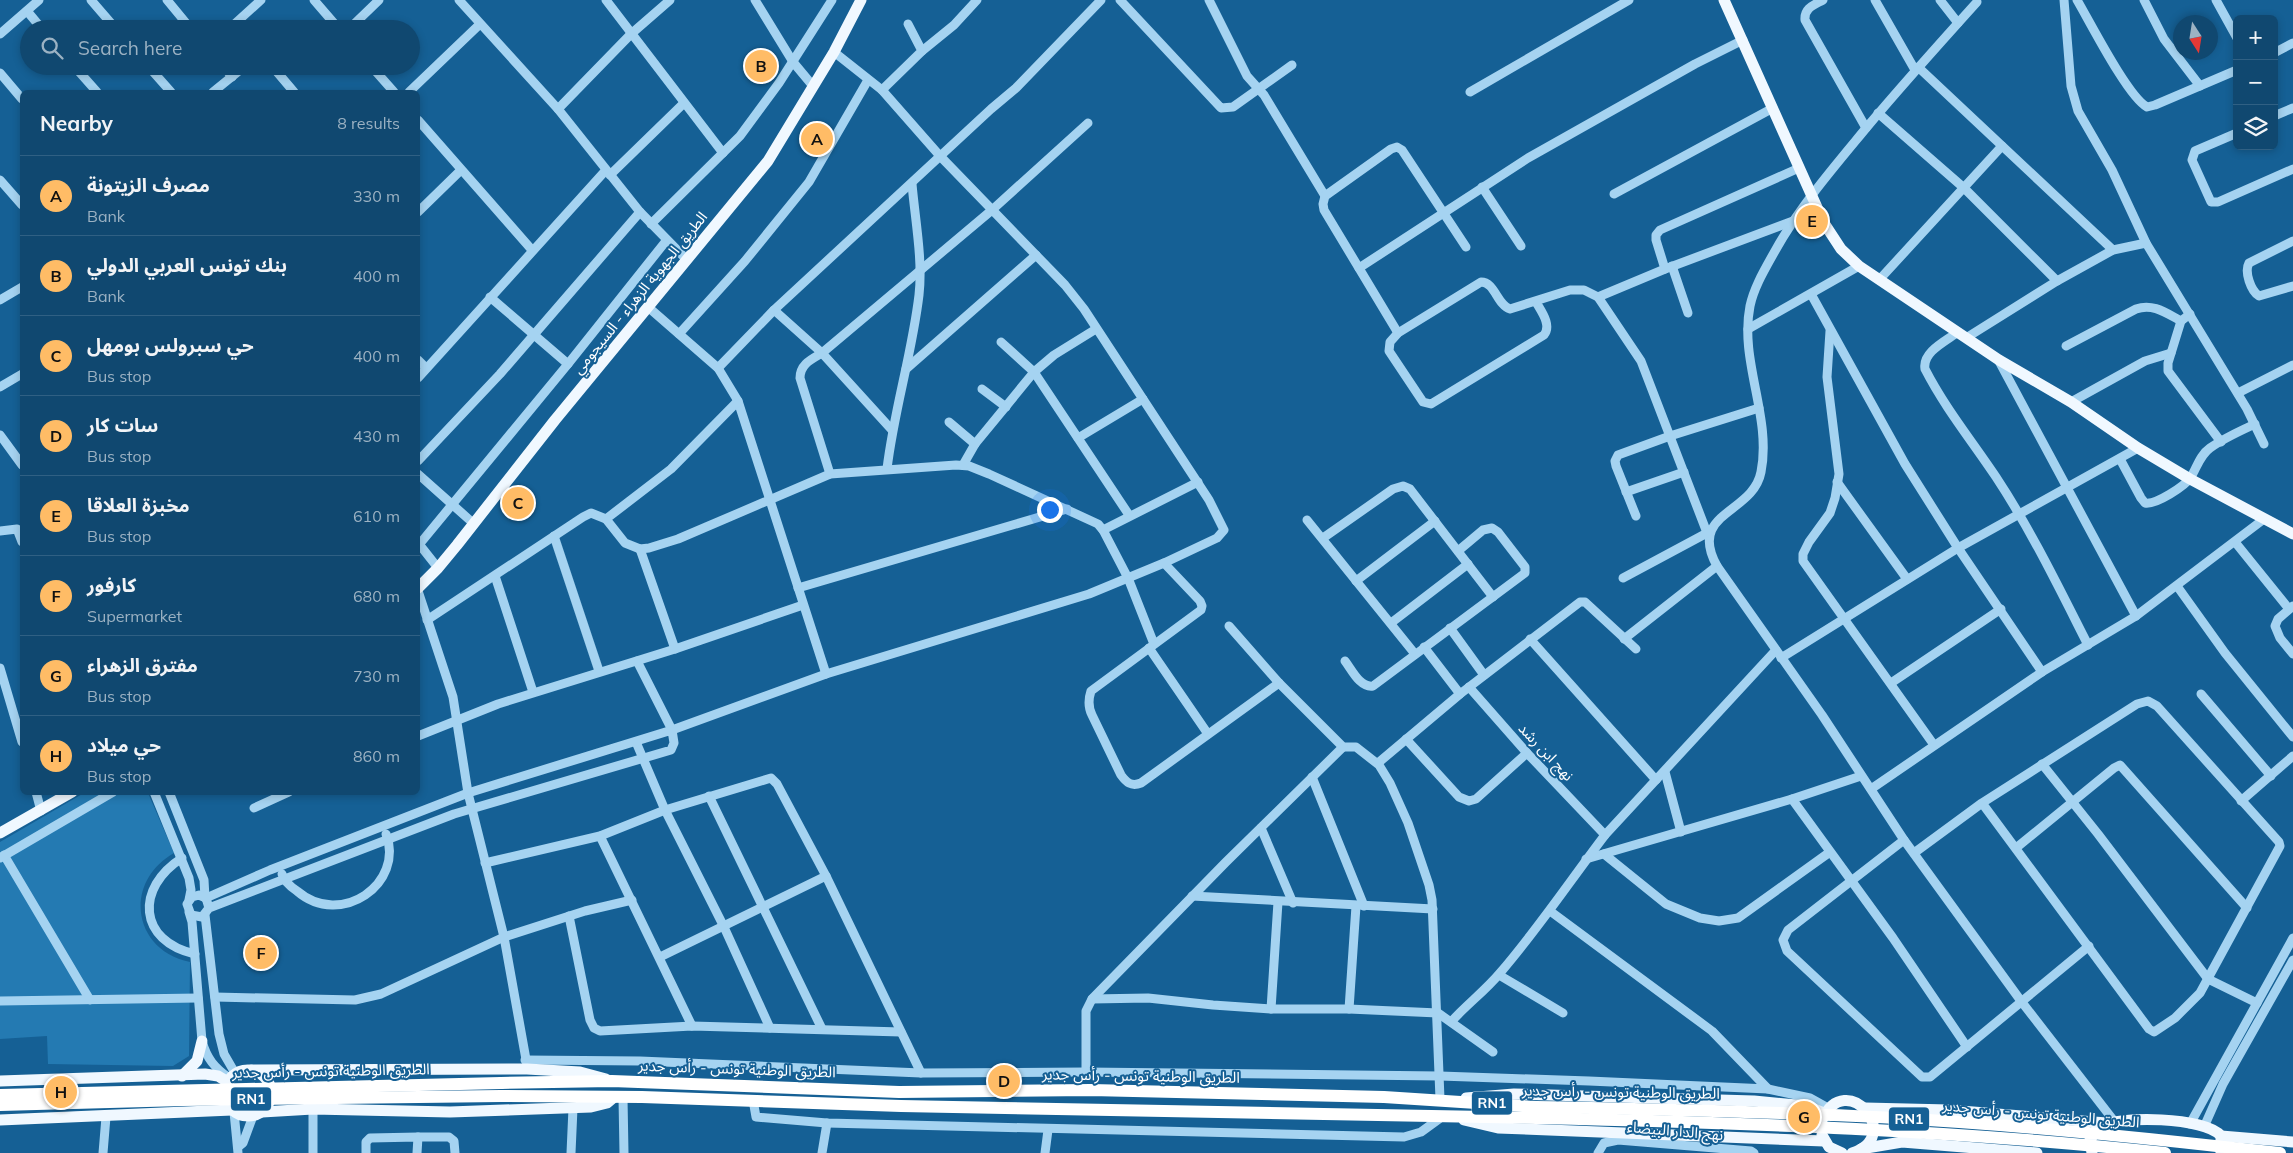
<!DOCTYPE html>
<html lang="en">
<head>
<meta charset="utf-8">
<style>
  :root { --surface:#104870; --page:#1e5278; --text:#f1f3f6; --muted:#9cb2c3; --line:#306083; --accent:#ffbc66 }
  body { margin:0; font-family:Mulish,"Noto Sans Arabic",sans-serif; background:var(--page); color:var(--text) }
  .controls { position:absolute; right:15px; top:15px; display:grid; overflow:hidden; border-radius:8px; box-shadow:0 2px 8px #0003 }
  .controls button { width:45px; height:45px; display:grid; place-items:center; padding:0; border:0; border-bottom:1px solid var(--line); background:var(--surface); color:var(--text); font:25px sans-serif }
  .compass { position:absolute; left:2173px; top:15px; width:45px; height:45px; border-radius:50%; background:var(--surface); box-shadow:0 2px 8px #0003; rotate:168deg }
  .you { position:absolute; left:1049px; top:509px; width:18px; height:18px; margin:-12px; border:4px solid #fff; border-radius:50%; background:#1a73e8; box-shadow:0 0 0 8px #1a73e833 }
  .badge { display:grid; place-items:center; width:32px; height:32px; border-radius:50%; background:var(--accent); color:#111; font-size:16px; font-weight:700 }
  .pin { position:absolute; translate:-50% -50%; border:2px solid #fff; box-shadow:0 1px 5px #0006 }
  .list { margin:0; padding:0; list-style:none }
  h2 { display:flex; justify-content:space-between; align-items:center; height:65px; margin:0; padding:0 20px; font-size:21px }
  h2 small { font-size:16px; font-weight:400; color:var(--muted) }
  .list li { display:grid; grid-template-columns:32px 1fr auto; gap:15px; align-items:center; box-sizing:border-box; height:80px; padding:0 20px; border-top:1px solid var(--line) }
  .list b { display:block; font-size:19px; white-space:nowrap }
  .list p { margin:0; font-size:16px; white-space:nowrap; color:var(--muted) }
  .list em { font-size:16px; font-style:normal; color:var(--muted) }
  .icon { flex:none; width:28px; height:28px; fill:none; stroke:currentColor; stroke-width:2; stroke-linecap:round; stroke-linejoin:round }
  .map { position:relative; flex:none; width:2293px; height:1153px; overflow:hidden }
  .search { position:absolute; background:var(--surface); box-shadow:0 2px 8px #0003; left:20px; top:20px; width:400px; height:55px; display:flex; align-items:center; gap:12px; box-sizing:border-box; padding:0 18px; border-radius:28px; color:var(--muted); font-size:19px }
  .panel { position:absolute; background:var(--surface); box-shadow:0 2px 8px #0003; left:20px; top:90px; width:400px; height:705px; border-radius:8px }
  .map>svg:first-child { display:block }
  .green { fill:#247ab2 }
  .lines { fill:none; stroke-linecap:round; stroke-linejoin:round }
  .minor { stroke:#a5d3f1; stroke-width:9 }
  .major { stroke:#f0f8ff; stroke-width:11 }
  .highway { stroke:#fff; stroke-width:12 }
  .highway-bridge { stroke:#fff; stroke-width:12 }
  .labels { text-anchor:middle; stroke-width:4; stroke-linejoin:round; paint-order:stroke }
  .shield { fill:#156095; stroke:#b9cfdf; stroke-width:1 }
  .shield-label { font-size:14px; font-weight:bold; fill:#fff }
  .street-label { font-size:15px; fill:#fff; stroke:#156095 }
</style>
</head>
<body>
<div class="map">
<svg width="2293" height="1153" viewBox="0 0 2293 1153">
  <rect width="100%" height="100%" fill="#156095"/>
  <path class="green" d="M 84,793 L 148,793 L 174,853 C 123,882 132,950 190,962 L 189,1056 L 173,1066 L 48,1064 L 47,1036 L 0,1039 L 0,842 Z"/>
  <g class="lines">
    <g class="minor">
      <polyline points="91,0 116,29"/>
      <polyline points="167,0 191,29"/>
      <polyline points="314,0 339,29"/>
      <polyline points="459,0 558,109 640,212 686,259"/>
      <polyline points="606,0 723,153"/>
      <polyline points="755,0 793,62 813,86"/>
      <polyline points="1120,0 1221,108 1233,107 1292,65"/>
      <polyline points="1209,0 1247,76 1264,95 1325,196"/>
      <path d="M 1823,0 C 1814,5 1804,8 1805,20 L 1866,128"/>
      <polyline points="1875,0 1915,70"/>
      <polyline points="1940,0 1958,23"/>
      <polyline points="2064,0 2071,86 2078,111 2112,170 2146,243 2247,409 2264,444"/>
      <path d="M 2077,0 C 2090,22 2128,97 2147,107 L 2155,105 L 2237,70"/>
      <polyline points="2144,0 2164,39 2200,86"/>
      <polyline points="2216,0 2237,38"/>
      <path d="M 1977,2 C 1940,43 1903,84 1867,127 C 1834,167 1800,206 1775,251 C 1765,269 1754,287 1750,306 C 1739,361 1772,417 1761,472 C 1753,514 1687,512 1717,566 L 1822,715 L 1904,840 L 2021,1001 L 2114,1121"/>
      <polyline points="27,11 42,29"/>
      <polyline points="229,29 261,0"/>
      <polyline points="349,29 379,0"/>
      <polyline points="0,34 39,0"/>
      <polyline points="922,51 954,25 977,0"/>
      <polyline points="2274,53 2293,43"/>
      <polyline points="74,66 97,92"/>
      <polyline points="148,66 171,92"/>
      <polyline points="223,66 232,77"/>
      <polyline points="272,66 294,92"/>
      <polyline points="371,66 394,92"/>
      <polyline points="1918,67 2113,250"/>
      <polyline points="0,73 22,99"/>
      <polyline points="882,90 922,51 908,24"/>
      <polyline points="213,92 245,66"/>
      <polyline points="409,92 480,24"/>
      <polyline points="1470,92 1629,0"/>
      <polyline points="558,109 631,34 670,0"/>
      <polyline points="1878,113 1964,188 2057,281"/>
      <polyline points="2274,116 2293,108"/>
      <polyline points="418,120 532,250"/>
      <polyline points="2237,133 2195,151 2192,160 2211,202 2218,202 2293,169"/>
      <polyline points="610,175 684,103"/>
      <polyline points="0,180 22,205"/>
      <polyline points="1482,187 1521,246"/>
      <polyline points="1614,194 1773,108"/>
      <polyline points="418,212 460,171"/>
      <polyline points="651,224 740,136 779,83 832,0"/>
      <path d="M 2293,241 L 2249,263 C 2244,272 2251,291 2259,296 L 2293,286"/>
      <polyline points="1672,266 1688,313"/>
      <polyline points="1359,268 1528,158 1695,64 1743,40"/>
      <polyline points="1665,269 1656,240 1656,235 1660,230 1799,168"/>
      <polyline points="1879,280 2002,146"/>
      <polyline points="1811,294 1905,464 1958,548 2042,672"/>
      <polyline points="1598,297 1665,269 1793,221"/>
      <polyline points="0,300 22,287"/>
      <path d="M 1536,302 C 1541,311 1552,325 1544,335 L 1431,404 L 1423,402 L 1389,351 L 1390,342 L 1398,333 L 1481,282 C 1495,282 1497,305 1510,309 L 1570,290 L 1584,290 L 1598,297 L 1641,361 L 1709,538"/>
      <polyline points="648,307 718,368 738,401 826,674"/>
      <polyline points="774,310 822,353 892,430"/>
      <polyline points="2190,314 2181,321 2168,363 2168,371 2221,442"/>
      <polyline points="1748,329 1859,266"/>
      <polyline points="1830,331 1827,377 1839,474 1835,498 1830,513 1809,542 1803,554 1803,561 1934,745"/>
      <path d="M 1958,332 C 1946,341 1922,352 1925,369 C 1945,408 1972,441 1996,477 C 2031,530 2059,588 2088,645"/>
      <polyline points="1398,333 1324,210 1323,204 1325,196 1391,149 1397,147 1402,150 1466,247"/>
      <polyline points="679,334 745,261 809,182 868,80"/>
      <polyline points="1966,338 2057,281 2113,250 2146,243"/>
      <polyline points="1001,342 1034,372 1129,515"/>
      <path d="M 2066,346 L 2136,309 C 2153,303 2166,313 2181,321"/>
      <polyline points="418,360 426,368"/>
      <polyline points="1999,361 2136,616"/>
      <polyline points="568,364 666,241"/>
      <polyline points="718,368 774,310 991,109 1016,88 1101,0"/>
      <polyline points="906,369 1036,255"/>
      <polyline points="418,378 606,170"/>
      <polyline points="0,387 22,374"/>
      <polyline points="982,389 1006,407"/>
      <polyline points="2238,393 2293,365"/>
      <polyline points="738,401 671,469 606,519 625,543 640,549 649,548 678,539 830,474 956,465 969,466 989,474 1098,524 1103,530 1128,578 1154,644"/>
      <polyline points="2071,402 2145,361 2171,353"/>
      <polyline points="949,422 975,444"/>
      <polyline points="0,435 22,465"/>
      <polyline points="1078,438 1143,399"/>
      <path d="M 2120,459 L 2141,498 L 2145,503 C 2156,505 2185,486 2191,477 C 2197,467 2200,455 2210,448 C 2224,438 2240,431 2255,424"/>
      <polyline points="418,461 500,374 640,212"/>
      <polyline points="963,465 975,444 1034,372 1054,355 1096,329"/>
      <path d="M 887,469 C 894,410 912,354 919,295 C 923,260 915,219 912,184"/>
      <polyline points="418,474 473,523"/>
      <path d="M 830,474 L 800,378 C 800,364 812,359 822,353 L 992,210 L 1088,123"/>
      <polyline points="1837,482 1907,579"/>
      <polyline points="1626,492 1684,472"/>
      <polyline points="1636,516 1616,466 1615,461 1618,455 1670,436 1759,408"/>
      <polyline points="1307,520 1415,654"/>
      <polyline points="1103,530 1198,482"/>
      <polyline points="0,531 17,529 22,542"/>
      <polyline points="554,536 599,671"/>
      <polyline points="1323,538 1393,489 1403,486 1410,489 1493,597"/>
      <polyline points="2235,542 2289,609"/>
      <polyline points="419,544 438,568"/>
      <polyline points="418,546 568,364 490,297"/>
      <polyline points="640,549 675,649"/>
      <path d="M 1164,563 L 1200,601 L 1202,606 L 1201,610 L 1091,691 C 1088,700 1088,707 1092,715 L 1121,775 C 1126,782 1131,787 1141,783 L 1279,683"/>
      <polyline points="495,576 533,692"/>
      <polyline points="1623,578 1707,533"/>
      <polyline points="1356,581 1435,521"/>
      <polyline points="2177,586 2225,653 2293,737"/>
      <polyline points="798,588 1067,509"/>
      <polyline points="418,591 453,697 468,793 504,937 527,1065"/>
      <polyline points="2293,606 2278,619 2275,626 2280,638 2293,654"/>
      <polyline points="427,620 583,517 591,513 606,519"/>
      <polyline points="1391,623 1468,564"/>
      <polyline points="1229,626 1279,683 1343,747 1356,747 1379,765 1390,783 1408,823 1429,885 1432,900 1440,1099"/>
      <polyline points="1450,628 1484,675"/>
      <polyline points="1530,639 1656,780"/>
      <polyline points="1624,639 1717,566"/>
      <polyline points="1424,647 1460,694"/>
      <polyline points="1149,648 1208,734"/>
      <polyline points="1781,658 1958,548 2138,448"/>
      <polyline points="637,661 672,730 826,674 1089,594 1164,563 1217,538 1224,530 1209,500 1084,309 1065,285 940,156 882,90 834,52"/>
      <path d="M 1345,661 C 1352,670 1360,688 1373,686 L 1525,573 L 1525,567 L 1498,532 L 1492,528 L 1483,530 L 1458,551"/>
      <polyline points="0,668 22,742"/>
      <polyline points="1891,683 2001,609"/>
      <polyline points="1469,687 1527,753 1605,835"/>
      <polyline points="2201,694 2271,776"/>
      <polyline points="418,736 498,704 675,649 803,605"/>
      <polyline points="1406,739 1459,797 1469,801 1476,799 1527,753"/>
      <polyline points="636,742 665,810 724,927 770,1028"/>
      <polyline points="1378,763 1460,694 1580,602 1585,602 1636,649"/>
      <polyline points="2042,764 2098,834 2208,979 2257,1003"/>
      <polyline points="1665,772 1681,832"/>
      <polyline points="1312,777 1364,906"/>
      <polyline points="1871,789 2042,672 2136,616 2264,519"/>
      <polyline points="36,792 41,811"/>
      <polyline points="154,792 189,878 191,890 189,900"/>
      <polyline points="169,792 204,880 205,898"/>
      <polyline points="709,796 822,1029"/>
      <polyline points="1792,799 1893,938 1967,1047"/>
      <polyline points="2241,801 2293,756"/>
      <polyline points="254,808 289,792"/>
      <polyline points="1261,828 1293,903"/>
      <polyline points="600,836 692,1026"/>
      <polyline points="1904,840 1788,930 1783,940 1787,951 1922,1077 1930,1077 2089,946"/>
      <polyline points="2016,848 2114,768 2120,765 2247,908"/>
      <polyline points="1914,853 1982,803 2137,704 2148,701 2157,706 2279,842 2280,846 2200,993 2175,1018 2154,1032 2149,1029 1982,803"/>
      <polyline points="1604,854 1666,904 1700,918 1719,921 1738,918 1830,852"/>
      <polyline points="4,855 90,1000"/>
      <polyline points="0,858 113,792"/>
      <path d="M 182,858 C 135,888 138,941 195,954"/>
      <polyline points="1586,859 1792,799 1861,776"/>
      <polyline points="485,863 600,836 665,810 771,778 777,784 826,876 921,1073"/>
      <path d="M 282,874 C 284,881 291,887 297,891 C 341,929 405,883 386,834"/>
      <polyline points="1192,896 1433,909"/>
      <polyline points="206,898 270,870 468,793 672,730 674,743 671,750 454,814 209,908 202,917 191,915 187,904 192,897 199,895 206,898 209,908"/>
      <polyline points="1550,911 1712,1031 1768,1089"/>
      <path d="M 189,912 L 192,922 L 202,1041 C 207,1059 214,1067 229,1078"/>
      <polyline points="205,915 219,1034 224,1054 235,1073"/>
      <polyline points="569,916 590,1020 594,1028 600,1031 692,1026 901,1032"/>
      <polyline points="660,957 826,876"/>
      <polyline points="1499,975 1563,1013"/>
      <polyline points="215,997 355,1000 381,994 504,937 585,911 632,900"/>
      <polyline points="1092,999 1148,998 1213,1005 1271,1009 1349,1009 1438,1013 1493,1052"/>
      <polyline points="0,1001 198,998"/>
      <polyline points="1271,1009 1278,902"/>
      <polyline points="1349,1009 1356,906"/>
      <path d="M 1451,1022 C 1466,1005 1485,991 1500,973 C 1538,929 1570,881 1605,835 L 1776,650"/>
      <polyline points="525,1060 640,1061 921,1073 1086,1072 1440,1076 1589,1081 1768,1089 1810,1098 1828,1108"/>
      <polyline points="1086,1072 1086,1011 1092,999 1226,862 1343,747"/>
      <polyline points="623,1098 624,1153"/>
      <polyline points="753,1100 756,1117 827,1123 1404,1137 1421,1132 1443,1116"/>
      <polyline points="234,1112 238,1153"/>
      <polyline points="2190,1124 2293,938"/>
      <polyline points="2204,1127 2223,1084 2293,960"/>
      <polyline points="418,1137 449,1137 454,1141 455,1153"/>
      <polyline points="238,1147 243,1143 253,1116"/>
      <polyline points="103,1153 106,1117"/>
      <polyline points="313,1153 313,1109"/>
      <polyline points="366,1153 366,1142 370,1138 418,1137 417,1153"/>
      <polyline points="571,1153 573,1108"/>
      <polyline points="822,1153 827,1123"/>
      <polyline points="1045,1153 1048,1130"/>
      <polyline points="1598,1153 1604,1143 1618,1140 1751,1151 1754,1153"/>
    </g>
    <g class="major">
      <polyline points="1724,0 1824,223 1841,249 1859,266 1999,360 2071,402 2138,448 2190,479 2293,534"/>
      <polyline points="418,588 438,568 457,545 555,420 768,161 834,52 861,0"/>
      <polyline points="0,833 72,792"/>
      <circle cx="248" cy="1093" r="23"/>
      <polyline points="251,1070 527,1069 580,1072 606,1079"/>
      <polyline points="182,1076 197,1061 202,1041"/>
      <polyline points="0,1081 205,1074 218,1076 228,1082"/>
      <polyline points="1466,1098 1514,1094 1754,1101 1807,1106 1824,1113"/>
      <polyline points="1865,1108 1949,1110 2106,1123"/>
      <polyline points="262,1112 313,1109 450,1112 591,1107 607,1103 613,1098"/>
      <polyline points="0,1120 232,1110"/>
      <polyline points="1464,1120 1498,1128 1824,1141"/>
      <path d="M 1822,1120 C 1846,1067 1905,1137 1852,1153"/>
      <polyline points="1822,1135 1829,1147 1842,1153"/>
      <polyline points="2221,1136 2293,1142"/>
      <polyline points="1861,1149 1902,1142 2037,1153"/>
      <path d="M 2092,1153 L 2090,1140 L 2098,1127 C 2118,1115 2206,1117 2221,1136 L 2221,1153"/>
    </g>
    <g class="highway">
      <polyline points="501,1083 612,1081 899,1092 1091,1090 1384,1097 1536,1107"/>
      <polyline points="501,1096 642,1097 901,1106 1537,1118"/>
    </g>
    <g class="highway-bridge">
      <polyline points="0,1095 501,1083"/>
      <polyline points="0,1105 183,1100 501,1096"/>
      <path d="M 1536,1107 C 1656,1109 1776,1112 1896,1118 C 2024,1125 2153,1139 2280,1153"/>
      <path d="M 1537,1118 C 1747,1123 1956,1130 2165,1153"/>
    </g>
  </g>
  <g class="labels">
    <g class="shield">
      <rect x="231" y="1087.5" width="40" height="23" rx="4"/>
      <rect x="1472" y="1091.5" width="40" height="23" rx="4"/>
      <rect x="1889" y="1107.5" width="40" height="23" rx="4"/>
    </g>
    <g class="shield-label">
      <text x="251" y="1104">RN1</text>
      <text x="1492" y="1108">RN1</text>
      <text x="1909" y="1124">RN1</text>
    </g>
    <g class="street-label">
      <text transform="translate(640 293) rotate(-51)" y="5">الطريق الجهوية الزهراء - السيجومي</text>
      <text transform="translate(1546 752) rotate(47)" y="5">نهج ابن رشد</text>
      <text transform="translate(737 1069) rotate(2)" y="5">الطريق الوطنية تونس - رأس جدير</text>
      <text transform="translate(331 1071) rotate(-1)" y="5">الطريق الوطنية تونس - رأس جدير</text>
      <text transform="translate(1141 1076) rotate(1)" y="5">الطريق الوطنية تونس - رأس جدير</text>
      <text transform="translate(1621 1092) rotate(1)" y="5">الطريق الوطنية تونس - رأس جدير</text>
      <text transform="translate(2041 1114) rotate(5)" y="5">الطريق الوطنية تونس - رأس جدير</text>
      <text transform="translate(1675 1131) rotate(5)" y="5">نهج الدار البيضاء</text>
    </g>
  </g>
</svg>
<div class="controls">
<button>+</button>
<button>−</button>
<button><svg class="icon" aria-label="layers" viewBox="0 0 24 24"><path d="M12 4l9 5-9 5-9-5zM3 14l9 5 9-5"/></svg></button>
</div>
<svg class="compass" viewBox="-18 -18 36 36"><path d="M0-13l5 13h-10z" fill="#e53935"/><path d="M0 13l5-13h-10z" fill="#9cb2c3"/></svg>
<div class="you"></div>
<div class="pin badge" style="left:817px;top:139px">A</div>
<div class="pin badge" style="left:761px;top:66px">B</div>
<div class="pin badge" style="left:518px;top:503px">C</div>
<div class="pin badge" style="left:1004px;top:1081px">D</div>
<div class="pin badge" style="left:1812px;top:221px">E</div>
<div class="pin badge" style="left:261px;top:953px">F</div>
<div class="pin badge" style="left:1804px;top:1117px">G</div>
<div class="pin badge" style="left:61px;top:1092px">H</div>
<div class="search"><svg class="icon" aria-label="search" viewBox="0 0 24 24"><circle cx="10" cy="10" r="6"/><path d="M15 15l6 6"/></svg>Search here</div>
<section class="panel">
<h2>Nearby<small>8 results</small></h2>
<ul class="list">
<li><span class="badge">A</span><div><b>مصرف الزيتونة</b><p>Bank</p></div><em>330 m</em></li>
<li><span class="badge">B</span><div><b>بنك تونس العربي الدولي</b><p>Bank</p></div><em>400 m</em></li>
<li><span class="badge">C</span><div><b>حي سبرولس بومهل</b><p>Bus stop</p></div><em>400 m</em></li>
<li><span class="badge">D</span><div><b>سات كار</b><p>Bus stop</p></div><em>430 m</em></li>
<li><span class="badge">E</span><div><b>مخبزة العلاقا</b><p>Bus stop</p></div><em>610 m</em></li>
<li><span class="badge">F</span><div><b>كارفور</b><p>Supermarket</p></div><em>680 m</em></li>
<li><span class="badge">G</span><div><b>مفترق الزهراء</b><p>Bus stop</p></div><em>730 m</em></li>
<li><span class="badge">H</span><div><b>حي ميلاد</b><p>Bus stop</p></div><em>860 m</em></li>
</ul>
</section>
</div>
</body>
</html>
